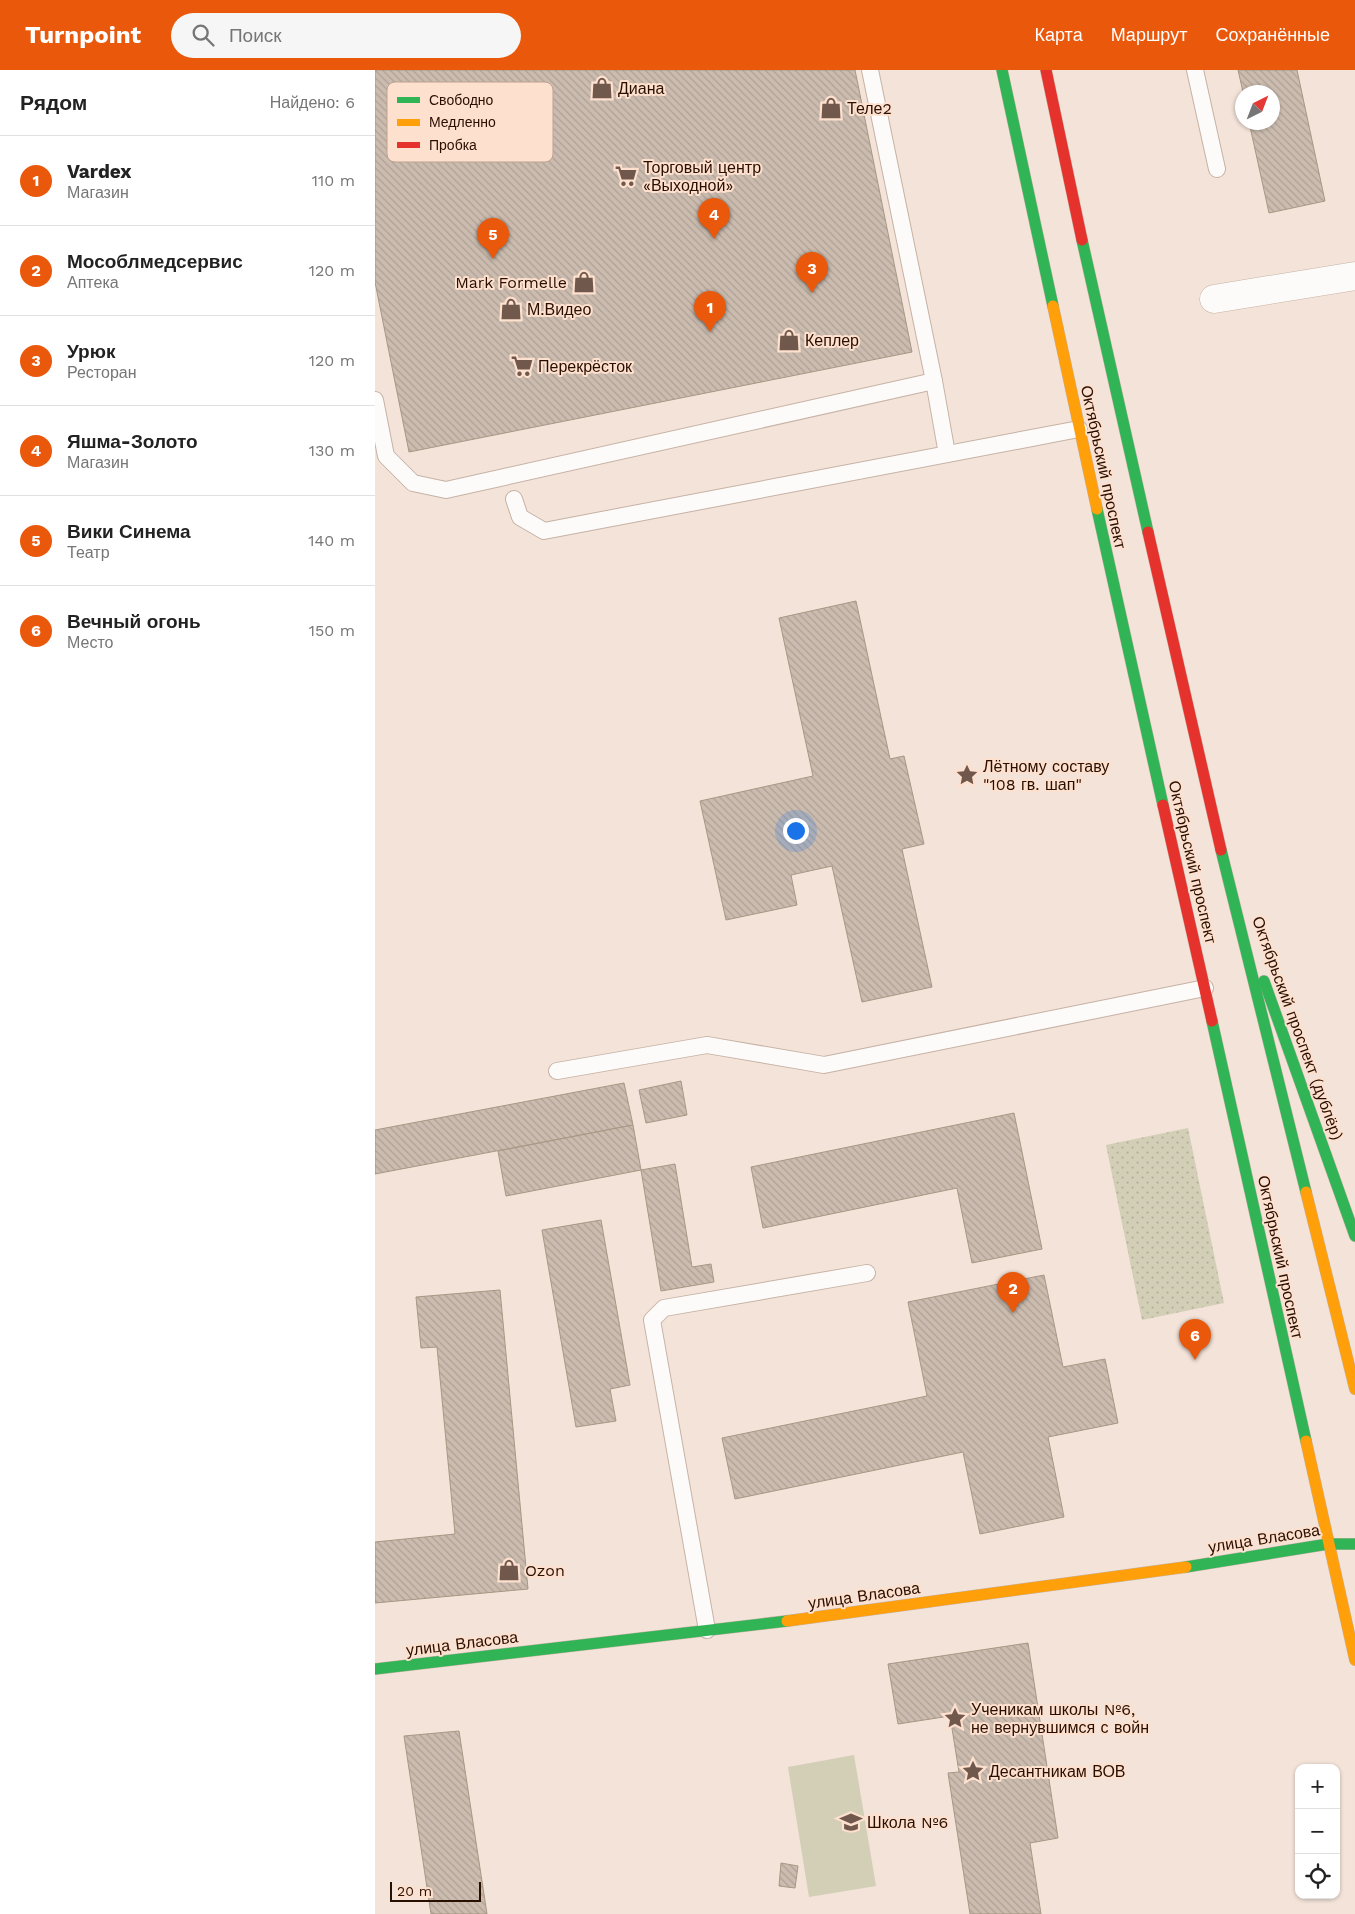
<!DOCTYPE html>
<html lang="ru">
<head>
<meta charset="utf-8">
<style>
  :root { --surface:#fff; --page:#f6f6f6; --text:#222; --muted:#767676; --line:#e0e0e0; --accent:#ea580c }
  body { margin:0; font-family:"Work Sans",sans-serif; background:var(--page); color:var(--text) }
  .controls { position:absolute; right:15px; bottom:15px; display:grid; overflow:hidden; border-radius:10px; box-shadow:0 1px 4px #0004 }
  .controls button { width:45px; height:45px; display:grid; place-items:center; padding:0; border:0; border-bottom:1px solid var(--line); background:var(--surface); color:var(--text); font:25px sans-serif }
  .compass { position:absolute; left:860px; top:15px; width:45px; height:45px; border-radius:50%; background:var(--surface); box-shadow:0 1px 4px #0004; rotate:42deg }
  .scale { position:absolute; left:15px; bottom:12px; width:91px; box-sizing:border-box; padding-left:5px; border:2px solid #290f00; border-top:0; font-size:14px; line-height:18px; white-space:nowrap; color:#290f00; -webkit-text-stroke:4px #fee0ce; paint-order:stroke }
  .you { position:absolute; left:420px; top:760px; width:18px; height:18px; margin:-12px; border:4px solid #fff; border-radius:50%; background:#1a73e8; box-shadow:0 0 0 8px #1a73e833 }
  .badge { display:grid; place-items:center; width:32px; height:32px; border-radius:50%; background:var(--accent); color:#fff; font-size:16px; font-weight:700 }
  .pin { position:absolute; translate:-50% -41px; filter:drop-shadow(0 1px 2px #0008) }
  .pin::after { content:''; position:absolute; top:26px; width:18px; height:15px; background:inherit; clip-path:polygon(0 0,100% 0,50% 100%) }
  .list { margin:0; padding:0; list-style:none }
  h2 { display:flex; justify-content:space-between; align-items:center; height:65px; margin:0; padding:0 20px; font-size:21px }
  h2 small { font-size:16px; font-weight:400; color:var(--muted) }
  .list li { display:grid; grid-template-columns:32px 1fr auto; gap:15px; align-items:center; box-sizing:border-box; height:90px; padding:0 20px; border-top:1px solid var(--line) }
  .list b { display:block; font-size:19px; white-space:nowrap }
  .list p { margin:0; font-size:16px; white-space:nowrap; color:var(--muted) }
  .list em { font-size:16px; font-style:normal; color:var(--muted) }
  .icon { flex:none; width:28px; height:28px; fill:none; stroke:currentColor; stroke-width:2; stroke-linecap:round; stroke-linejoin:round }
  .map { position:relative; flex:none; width:980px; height:1844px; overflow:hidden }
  header { display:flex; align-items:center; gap:30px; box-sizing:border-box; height:70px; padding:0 25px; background:var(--accent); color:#fff }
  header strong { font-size:24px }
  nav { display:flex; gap:28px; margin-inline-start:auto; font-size:18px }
  .search { width:350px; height:45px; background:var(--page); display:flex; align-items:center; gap:12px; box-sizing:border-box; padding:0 18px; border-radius:28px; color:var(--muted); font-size:19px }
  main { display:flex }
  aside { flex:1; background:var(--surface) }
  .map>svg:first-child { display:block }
  .green { fill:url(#green-dots) }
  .pitch { fill:#d3ceb6 }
  .building { fill:url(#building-back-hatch); stroke:#a79784 }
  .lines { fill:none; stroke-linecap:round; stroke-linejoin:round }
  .lane-casing { stroke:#c7b2a5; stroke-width:18 }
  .street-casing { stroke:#c7b2a5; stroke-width:29 }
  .fast-casing { stroke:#c7b2a5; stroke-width:12 }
  .slow-casing { stroke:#c7b2a5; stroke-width:12 }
  .jam-casing { stroke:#c7b2a5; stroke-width:12 }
  .lane { stroke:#fdfbf9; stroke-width:16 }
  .street { stroke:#fdfbf9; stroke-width:28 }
  .fast { stroke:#30b455; stroke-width:11 }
  .slow { stroke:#ff9f0a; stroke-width:11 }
  .jam { stroke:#e5322d; stroke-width:11 }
  .labels { text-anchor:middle; stroke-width:4; stroke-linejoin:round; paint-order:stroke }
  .poi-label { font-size:16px; fill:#290f00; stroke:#fee0ce; text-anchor:start }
  .street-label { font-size:16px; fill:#290f00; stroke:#fee0ce }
  .key { fill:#fee0ce; stroke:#bea190; stroke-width:1 }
  .key-label { font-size:14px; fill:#290f00 }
</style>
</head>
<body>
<header>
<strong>Turnpoint</strong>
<div class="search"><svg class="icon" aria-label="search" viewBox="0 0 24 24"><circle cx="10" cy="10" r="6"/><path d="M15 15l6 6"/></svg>Поиск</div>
<nav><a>Карта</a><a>Маршрут</a><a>Сохранённые</a></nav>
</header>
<main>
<aside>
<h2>Рядом<small>Найдено: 6</small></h2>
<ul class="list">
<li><span class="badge">1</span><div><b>Vardex</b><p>Магазин</p></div><em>110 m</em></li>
<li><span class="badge">2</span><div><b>Мособлмедсервис</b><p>Аптека</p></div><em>120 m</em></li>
<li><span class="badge">3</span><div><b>Урюк</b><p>Ресторан</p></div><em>120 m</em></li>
<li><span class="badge">4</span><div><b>Яшма-Золото</b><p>Магазин</p></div><em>130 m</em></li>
<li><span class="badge">5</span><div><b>Вики Синема</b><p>Театр</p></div><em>140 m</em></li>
<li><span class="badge">6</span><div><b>Вечный огонь</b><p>Место</p></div><em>150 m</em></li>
</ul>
</aside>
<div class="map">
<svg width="980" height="1844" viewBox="0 0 980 1844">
  <defs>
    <pattern id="green-dots" width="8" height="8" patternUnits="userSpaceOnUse" patternTransform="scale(1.25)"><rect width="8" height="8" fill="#d3ceb6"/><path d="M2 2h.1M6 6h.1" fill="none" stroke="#b5b09b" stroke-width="1.8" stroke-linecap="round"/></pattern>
    <pattern id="building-back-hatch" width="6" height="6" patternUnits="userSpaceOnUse" patternTransform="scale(1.25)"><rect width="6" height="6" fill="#cbbcaf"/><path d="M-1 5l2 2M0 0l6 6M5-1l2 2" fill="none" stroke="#aea095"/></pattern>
  </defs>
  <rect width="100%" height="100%" fill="#f3e3d9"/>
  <polygon class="green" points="813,1058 849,1233 767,1250 731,1075"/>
  <polygon class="pitch" points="479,1685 501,1816 434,1827 413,1697"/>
  <g class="building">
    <polygon points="0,0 480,0 537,282 34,382 0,212"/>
    <polygon points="863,0 922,0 950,131 894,143 874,52 898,52 898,22 868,22"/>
    <polygon points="481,531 515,689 529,686 549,774 527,779 557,917 487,932 457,796 416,805 422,835 351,850 325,731 438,706 404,548"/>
    <polygon points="306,1011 312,1045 271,1053 264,1020"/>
    <polygon points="249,1013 258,1055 0,1104 0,1060"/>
    <polygon points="639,1043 667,1179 597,1193 582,1118 388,1158 376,1097"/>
    <polygon points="258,1055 266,1100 131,1126 123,1081"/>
    <polygon points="300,1094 317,1197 336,1194 339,1212 286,1221 266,1100"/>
    <polygon points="226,1150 255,1315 235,1319 241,1351 201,1357 167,1160"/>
    <polygon points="669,1205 688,1297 730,1289 743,1353 673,1367 689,1447 605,1464 588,1382 360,1429 347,1368 552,1326 533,1232"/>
    <polygon points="125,1220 153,1519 0,1533 0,1472 80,1464 62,1277 46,1278 41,1227"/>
    <polygon points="653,1573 683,1768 655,1773 666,1844 595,1844 573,1703 584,1702 575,1646 523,1654 513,1594"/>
    <polygon points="84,1661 112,1844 56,1844 29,1666"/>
    <polygon points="406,1793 423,1796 420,1818 404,1816"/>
  </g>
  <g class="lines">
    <g class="lane-casing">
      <g id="lane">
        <polyline points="495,0 559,311 572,384"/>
        <polyline points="820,0 842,99"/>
        <polyline points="0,330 11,386 38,413 71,420 559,311"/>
        <polyline points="139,429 145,447 169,461 704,359"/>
        <polyline points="182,1001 332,975 449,995 830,918"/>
        <polyline points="332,1560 277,1250 289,1238 492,1203"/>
      </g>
    </g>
    <g class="street-casing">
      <polyline id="street" points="839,229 980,206"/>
    </g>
    <g class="fast-casing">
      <g id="fast">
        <polyline points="627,0 678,236"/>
        <polyline points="707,170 773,462"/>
        <polyline points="722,439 788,735"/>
        <polyline points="846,780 931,1122"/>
        <polyline points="889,911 980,1166"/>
        <polyline points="837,951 931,1371"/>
        <polyline points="811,1497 953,1474 980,1474"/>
        <polyline points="0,1599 412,1551"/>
      </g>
    </g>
    <g class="slow-casing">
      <g id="slow">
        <polyline points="678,236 722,439"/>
        <polyline points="931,1122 980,1319"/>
        <polyline points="931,1371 980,1590"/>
        <polyline points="412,1551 811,1497"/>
      </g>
    </g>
    <g class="jam-casing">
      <g id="jam">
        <polyline points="671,0 707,170"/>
        <polyline points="773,462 846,780"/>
        <polyline points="788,735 837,951"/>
      </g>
    </g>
    <use href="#lane" class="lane"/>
    <use href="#street" class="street"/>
    <use href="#fast" class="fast"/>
    <use href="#slow" class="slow"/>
    <use href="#jam" class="jam"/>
  </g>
  <defs>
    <g id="shop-bare" transform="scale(1.725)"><path d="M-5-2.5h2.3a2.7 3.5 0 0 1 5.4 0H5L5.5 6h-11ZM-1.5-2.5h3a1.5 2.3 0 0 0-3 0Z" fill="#70594c" stroke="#fee0ce" stroke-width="2.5" paint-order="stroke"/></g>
    <g id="supermarket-bare" transform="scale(1.725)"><path d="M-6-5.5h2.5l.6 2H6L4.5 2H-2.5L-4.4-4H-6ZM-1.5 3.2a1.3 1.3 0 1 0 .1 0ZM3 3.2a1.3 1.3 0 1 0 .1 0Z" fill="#70594c" stroke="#fee0ce" stroke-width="2.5" paint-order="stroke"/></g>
    <g id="sight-bare" transform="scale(1.725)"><path d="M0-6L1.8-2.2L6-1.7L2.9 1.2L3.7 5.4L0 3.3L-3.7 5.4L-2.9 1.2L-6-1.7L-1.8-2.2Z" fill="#70594c" stroke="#fee0ce" stroke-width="2.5" paint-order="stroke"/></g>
    <g id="school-bare" transform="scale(1.725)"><path d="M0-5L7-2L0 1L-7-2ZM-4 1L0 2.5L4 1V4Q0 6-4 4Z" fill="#70594c" stroke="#fee0ce" stroke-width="2.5" paint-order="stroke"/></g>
  </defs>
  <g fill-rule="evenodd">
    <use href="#shop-bare" x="227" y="18"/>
    <use href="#shop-bare" x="456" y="38"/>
    <use href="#supermarket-bare" x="251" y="106"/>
    <use href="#shop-bare" x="209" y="212"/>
    <use href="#shop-bare" x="136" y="239"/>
    <use href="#shop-bare" x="414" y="270"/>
    <use href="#supermarket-bare" x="147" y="296"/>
    <use href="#sight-bare" x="592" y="705"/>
    <use href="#shop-bare" x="134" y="1500"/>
    <use href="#sight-bare" x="580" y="1648"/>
    <use href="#sight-bare" x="598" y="1701"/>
    <use href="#school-bare" x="476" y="1752"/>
  </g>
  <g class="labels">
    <g class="poi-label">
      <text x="243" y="24">Диана</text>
      <text x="472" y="44">Теле2</text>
      <text x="268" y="103">Торговый центр<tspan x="268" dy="18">«Выходной»</tspan></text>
      <text x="192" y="218" text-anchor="end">Mark Formelle</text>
      <text x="152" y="245">М.Видео</text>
      <text x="430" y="276">Кеплер</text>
      <text x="163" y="302">Перекрёсток</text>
      <text x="608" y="702">Лётному составу<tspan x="608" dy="18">"108 гв. шап"</tspan></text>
      <text x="150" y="1506">Ozon</text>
      <text x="596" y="1645">Ученикам школы №6,<tspan x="596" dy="18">не вернувшимся с войн</tspan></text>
      <text x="614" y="1707">Десантникам ВОВ</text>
      <text x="492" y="1758">Школа №6</text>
    </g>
    <g class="street-label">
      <text transform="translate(729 397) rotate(78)" y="6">Октябрьский проспект</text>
      <text transform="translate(818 792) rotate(77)" y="6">Октябрьский проспект</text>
      <text transform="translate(923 958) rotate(70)" y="6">Октябрьский проспект (дублёр)</text>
      <text transform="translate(906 1187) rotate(78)" y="6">Октябрьский проспект</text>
      <text transform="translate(889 1468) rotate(-9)" y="6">улица Власова</text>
      <text transform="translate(489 1525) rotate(-8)" y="6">улица Власова</text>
      <text transform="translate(87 1573) rotate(-7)" y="6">улица Власова</text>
    </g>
  </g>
  <rect x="12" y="12" width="166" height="80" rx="8" class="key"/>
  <rect x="22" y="27" width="23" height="6" fill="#30b455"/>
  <rect x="22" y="49" width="23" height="7" fill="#ff9f0a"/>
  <rect x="22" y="72" width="23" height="6" fill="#e5322d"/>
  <g class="key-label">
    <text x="54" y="35">Свободно</text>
    <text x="54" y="57">Медленно</text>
    <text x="54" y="80">Пробка</text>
  </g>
</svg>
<div class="controls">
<button>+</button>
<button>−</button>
<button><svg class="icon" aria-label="locate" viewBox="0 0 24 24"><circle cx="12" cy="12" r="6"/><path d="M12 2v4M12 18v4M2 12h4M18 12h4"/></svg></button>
</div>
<svg class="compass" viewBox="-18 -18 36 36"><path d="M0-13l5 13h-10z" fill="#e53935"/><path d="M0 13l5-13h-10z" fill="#767676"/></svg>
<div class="scale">20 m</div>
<div class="you"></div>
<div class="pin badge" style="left:335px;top:262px">1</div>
<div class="pin badge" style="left:638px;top:1243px">2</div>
<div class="pin badge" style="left:437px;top:223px">3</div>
<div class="pin badge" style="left:339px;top:169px">4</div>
<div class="pin badge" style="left:118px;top:189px">5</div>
<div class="pin badge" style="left:820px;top:1290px">6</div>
</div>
</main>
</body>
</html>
